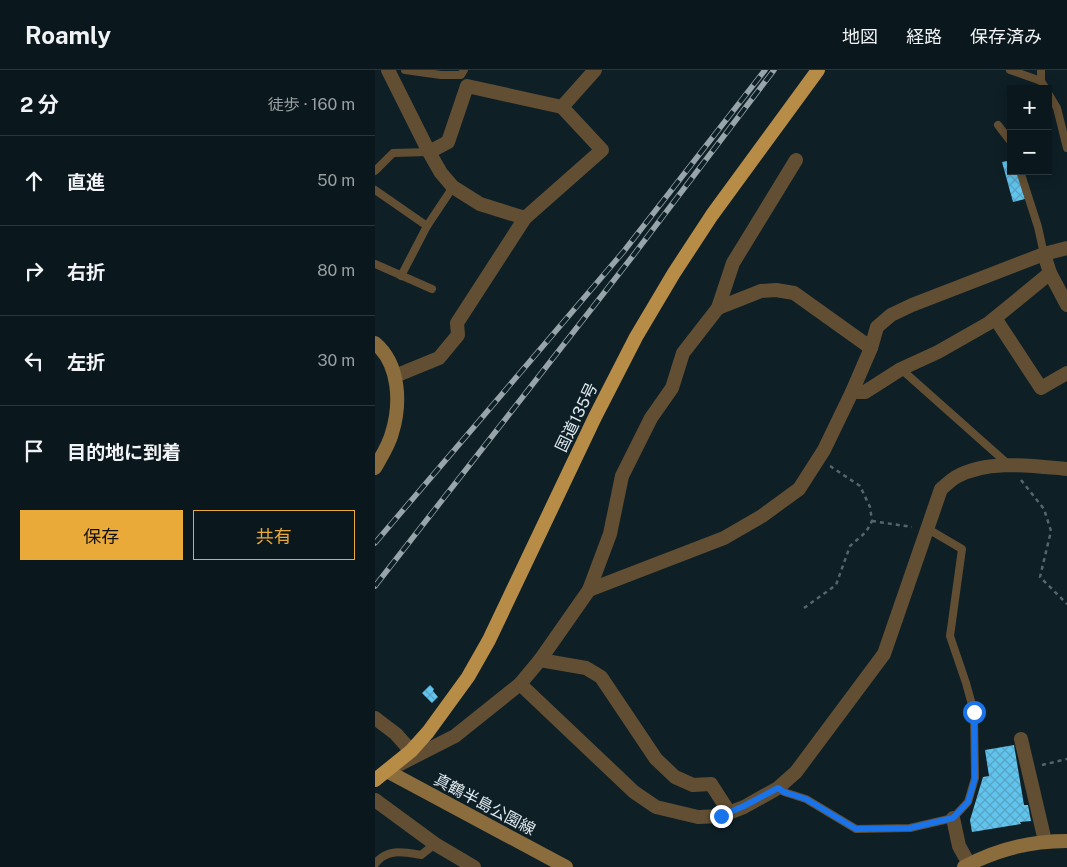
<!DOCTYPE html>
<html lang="ja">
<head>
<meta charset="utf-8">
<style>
  :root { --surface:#0a171c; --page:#132025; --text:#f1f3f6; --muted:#999fa3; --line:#2a363b; --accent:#eaaa39 }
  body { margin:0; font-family:"Public Sans","Noto Sans JP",sans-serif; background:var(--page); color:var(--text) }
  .controls { position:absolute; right:15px; top:15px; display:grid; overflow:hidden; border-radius:0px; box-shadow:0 2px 12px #0003 }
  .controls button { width:45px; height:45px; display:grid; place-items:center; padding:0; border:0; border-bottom:1px solid var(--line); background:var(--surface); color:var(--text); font:25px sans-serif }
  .stop { position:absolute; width:15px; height:15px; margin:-11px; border:4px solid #1a73e8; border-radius:50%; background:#fff }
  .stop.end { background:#1a73e8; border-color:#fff; box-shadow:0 1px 5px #0008 }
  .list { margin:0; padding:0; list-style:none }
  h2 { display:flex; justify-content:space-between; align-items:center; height:65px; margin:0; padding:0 20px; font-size:21px }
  h2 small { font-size:16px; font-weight:400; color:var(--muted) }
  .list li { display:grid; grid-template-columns:32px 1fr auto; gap:15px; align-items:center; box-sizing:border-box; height:90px; padding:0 20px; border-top:1px solid var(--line) }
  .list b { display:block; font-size:19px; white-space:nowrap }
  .list em { font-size:16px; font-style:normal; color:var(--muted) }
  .actions { display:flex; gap:10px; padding:15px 20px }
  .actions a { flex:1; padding:11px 0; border:1px solid var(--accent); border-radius:0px; text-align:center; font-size:18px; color:var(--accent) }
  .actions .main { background:var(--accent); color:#111 }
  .icon { flex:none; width:28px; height:28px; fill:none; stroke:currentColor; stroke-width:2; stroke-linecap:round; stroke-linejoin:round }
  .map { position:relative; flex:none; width:692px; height:797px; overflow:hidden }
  header { display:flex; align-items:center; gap:30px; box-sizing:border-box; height:70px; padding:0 25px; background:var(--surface); border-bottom:1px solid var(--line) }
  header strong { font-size:24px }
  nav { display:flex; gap:28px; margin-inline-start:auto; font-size:18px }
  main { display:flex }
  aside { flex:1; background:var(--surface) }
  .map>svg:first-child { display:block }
  .building { fill:url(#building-cross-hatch) }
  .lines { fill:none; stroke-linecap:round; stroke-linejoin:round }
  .path { stroke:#56656b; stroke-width:2.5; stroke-dasharray:4 4; stroke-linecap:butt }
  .service { stroke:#624f33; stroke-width:8 }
  .minor { stroke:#624f33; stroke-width:14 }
  .tertiary { stroke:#624f33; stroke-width:14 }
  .secondary { stroke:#8a6c3d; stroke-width:14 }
  .trunk { stroke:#b78c46; stroke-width:14 }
  .rail-casing { stroke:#97a4a9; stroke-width:5.5 }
  .rail { stroke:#0e1f26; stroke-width:4; stroke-dasharray:11; stroke-linecap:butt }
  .route { stroke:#1a73e8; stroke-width:6 }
  .labels { text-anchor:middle; stroke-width:5; stroke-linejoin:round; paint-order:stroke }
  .street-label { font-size:16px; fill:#dee9ee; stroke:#0e1f26 }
</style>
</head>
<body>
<header>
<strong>Roamly</strong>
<nav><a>地図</a><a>経路</a><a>保存済み</a></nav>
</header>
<main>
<aside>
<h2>2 分<small>徒歩 · 160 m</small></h2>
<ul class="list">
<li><svg class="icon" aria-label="ahead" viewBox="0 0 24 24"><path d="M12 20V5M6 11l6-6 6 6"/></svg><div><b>直進</b></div><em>50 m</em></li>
<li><svg class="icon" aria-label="right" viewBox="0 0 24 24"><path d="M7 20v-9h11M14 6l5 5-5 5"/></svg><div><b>右折</b></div><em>80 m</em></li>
<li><svg class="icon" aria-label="left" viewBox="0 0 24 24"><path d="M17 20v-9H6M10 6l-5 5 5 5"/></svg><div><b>左折</b></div><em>30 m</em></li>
<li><svg class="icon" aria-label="arrive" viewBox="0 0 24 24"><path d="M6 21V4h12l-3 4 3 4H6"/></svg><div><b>目的地に到着</b></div></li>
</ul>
<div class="actions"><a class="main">保存</a><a>共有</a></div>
</aside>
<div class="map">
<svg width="692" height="797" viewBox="0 0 692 797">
  <defs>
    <pattern id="building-cross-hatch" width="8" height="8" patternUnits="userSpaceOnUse" patternTransform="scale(1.25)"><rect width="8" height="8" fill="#60c4ed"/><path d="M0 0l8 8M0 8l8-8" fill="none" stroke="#59a4c4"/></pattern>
  </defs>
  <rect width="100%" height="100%" fill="#0e1f26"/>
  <g class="building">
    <polygon points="636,90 636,101 642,101 650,129 638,132 627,92"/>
    <polygon points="55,615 59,619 58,621 63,627 57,633 47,623"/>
    <polygon points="639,675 649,735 653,735 656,751 645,752 646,754 597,762 595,750 608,707 614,706 610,680"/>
  </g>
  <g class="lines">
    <g class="path">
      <polyline points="646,410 669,439 676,461 665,507 692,534"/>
      <polyline points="497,451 537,457"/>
      <polyline points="429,538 461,515 475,476 491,462 497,451 495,437 485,416 455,396"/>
      <polyline points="667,695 692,689"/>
    </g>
    <g class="service">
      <polyline points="30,0 66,5 86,5 89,0"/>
      <polyline points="635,0 666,11"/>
      <polyline points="666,0 666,11 671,19"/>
      <polyline points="673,23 682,38 692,78"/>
      <polyline points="623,55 636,72"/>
      <polyline points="0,101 18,83 54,82"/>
      <polyline points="645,101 663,157 669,184"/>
      <polyline points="0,120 52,156"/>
      <polyline points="0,194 57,219"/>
      <polyline points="26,206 52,156 78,117"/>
      <polyline points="526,299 634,395"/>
      <polyline points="403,718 409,722 431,729 481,759 535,758 578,748 593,732 600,708 599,642 591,613 575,566 587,479 553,459"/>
      <path d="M 0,794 C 12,778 29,782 46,785 L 60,774"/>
    </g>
    <g class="minor">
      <polyline points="13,0 54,82 66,103 78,117 105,134 150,148"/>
      <polyline points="54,82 73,72 92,16 187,37 220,0"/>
      <polyline points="669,184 675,203 692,235"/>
      <polyline points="343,238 386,221 401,220 419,223 496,278"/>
      <polyline points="620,248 666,318 692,303"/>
      <polyline points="20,306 64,288 83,265 82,253 150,148 227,80 187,37"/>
      <polyline points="477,322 490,322 526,299 563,282 614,253 675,203"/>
      <polyline points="214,520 235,464 247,406 276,348 297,318 308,283 343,238 358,193 421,90"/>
      <polyline points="165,590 211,598 226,607 281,689 300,707 318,715 336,714 354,742"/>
      <path d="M 145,614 L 259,722 L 281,737 L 323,747 L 346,746 L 369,737 L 403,718 L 421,702 L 509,584 L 566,419 C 571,415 576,410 581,407 C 613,389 658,396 692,399"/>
      <polyline points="0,648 21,664 36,681"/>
      <polyline points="646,669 670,771"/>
      <polyline points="0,730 60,774 99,797"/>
      <polyline points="578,748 584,776 594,794"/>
    </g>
    <polyline class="tertiary" points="25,694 80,666 145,614 165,590 214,520 349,468 387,446 424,419 449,380 477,322 496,278 502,257 516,245 537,235 669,184 692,178"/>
    <g class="secondary">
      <path d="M 0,273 C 25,294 26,334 17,363 C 14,375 6,387 0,398"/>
      <polyline points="12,701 191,797"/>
      <path d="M 589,797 C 622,779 655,771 692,771"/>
    </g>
    <polyline class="trunk" points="0,710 36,681 53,662 93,607 114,570 220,347 261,267 299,203 337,145 443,0"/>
    <g class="rail-casing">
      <g id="rail">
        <polyline points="0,473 249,181 390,0"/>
        <polyline points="0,516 257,187 399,0"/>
      </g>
    </g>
    <use href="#rail" class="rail"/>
  </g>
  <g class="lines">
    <polyline class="route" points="346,746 369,736 403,718 409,722 431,729 481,759 535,758 578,748 593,732 600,708 599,642"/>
  </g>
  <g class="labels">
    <g class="street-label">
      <text transform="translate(201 347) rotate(-64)" y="6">国道135号</text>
      <text transform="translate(110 734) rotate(28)" y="6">真鶴半島公園線</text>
    </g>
  </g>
</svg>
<div class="controls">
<button>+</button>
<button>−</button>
</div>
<div class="stop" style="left:599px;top:642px"></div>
<div class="stop end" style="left:346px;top:746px"></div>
</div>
</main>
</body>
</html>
